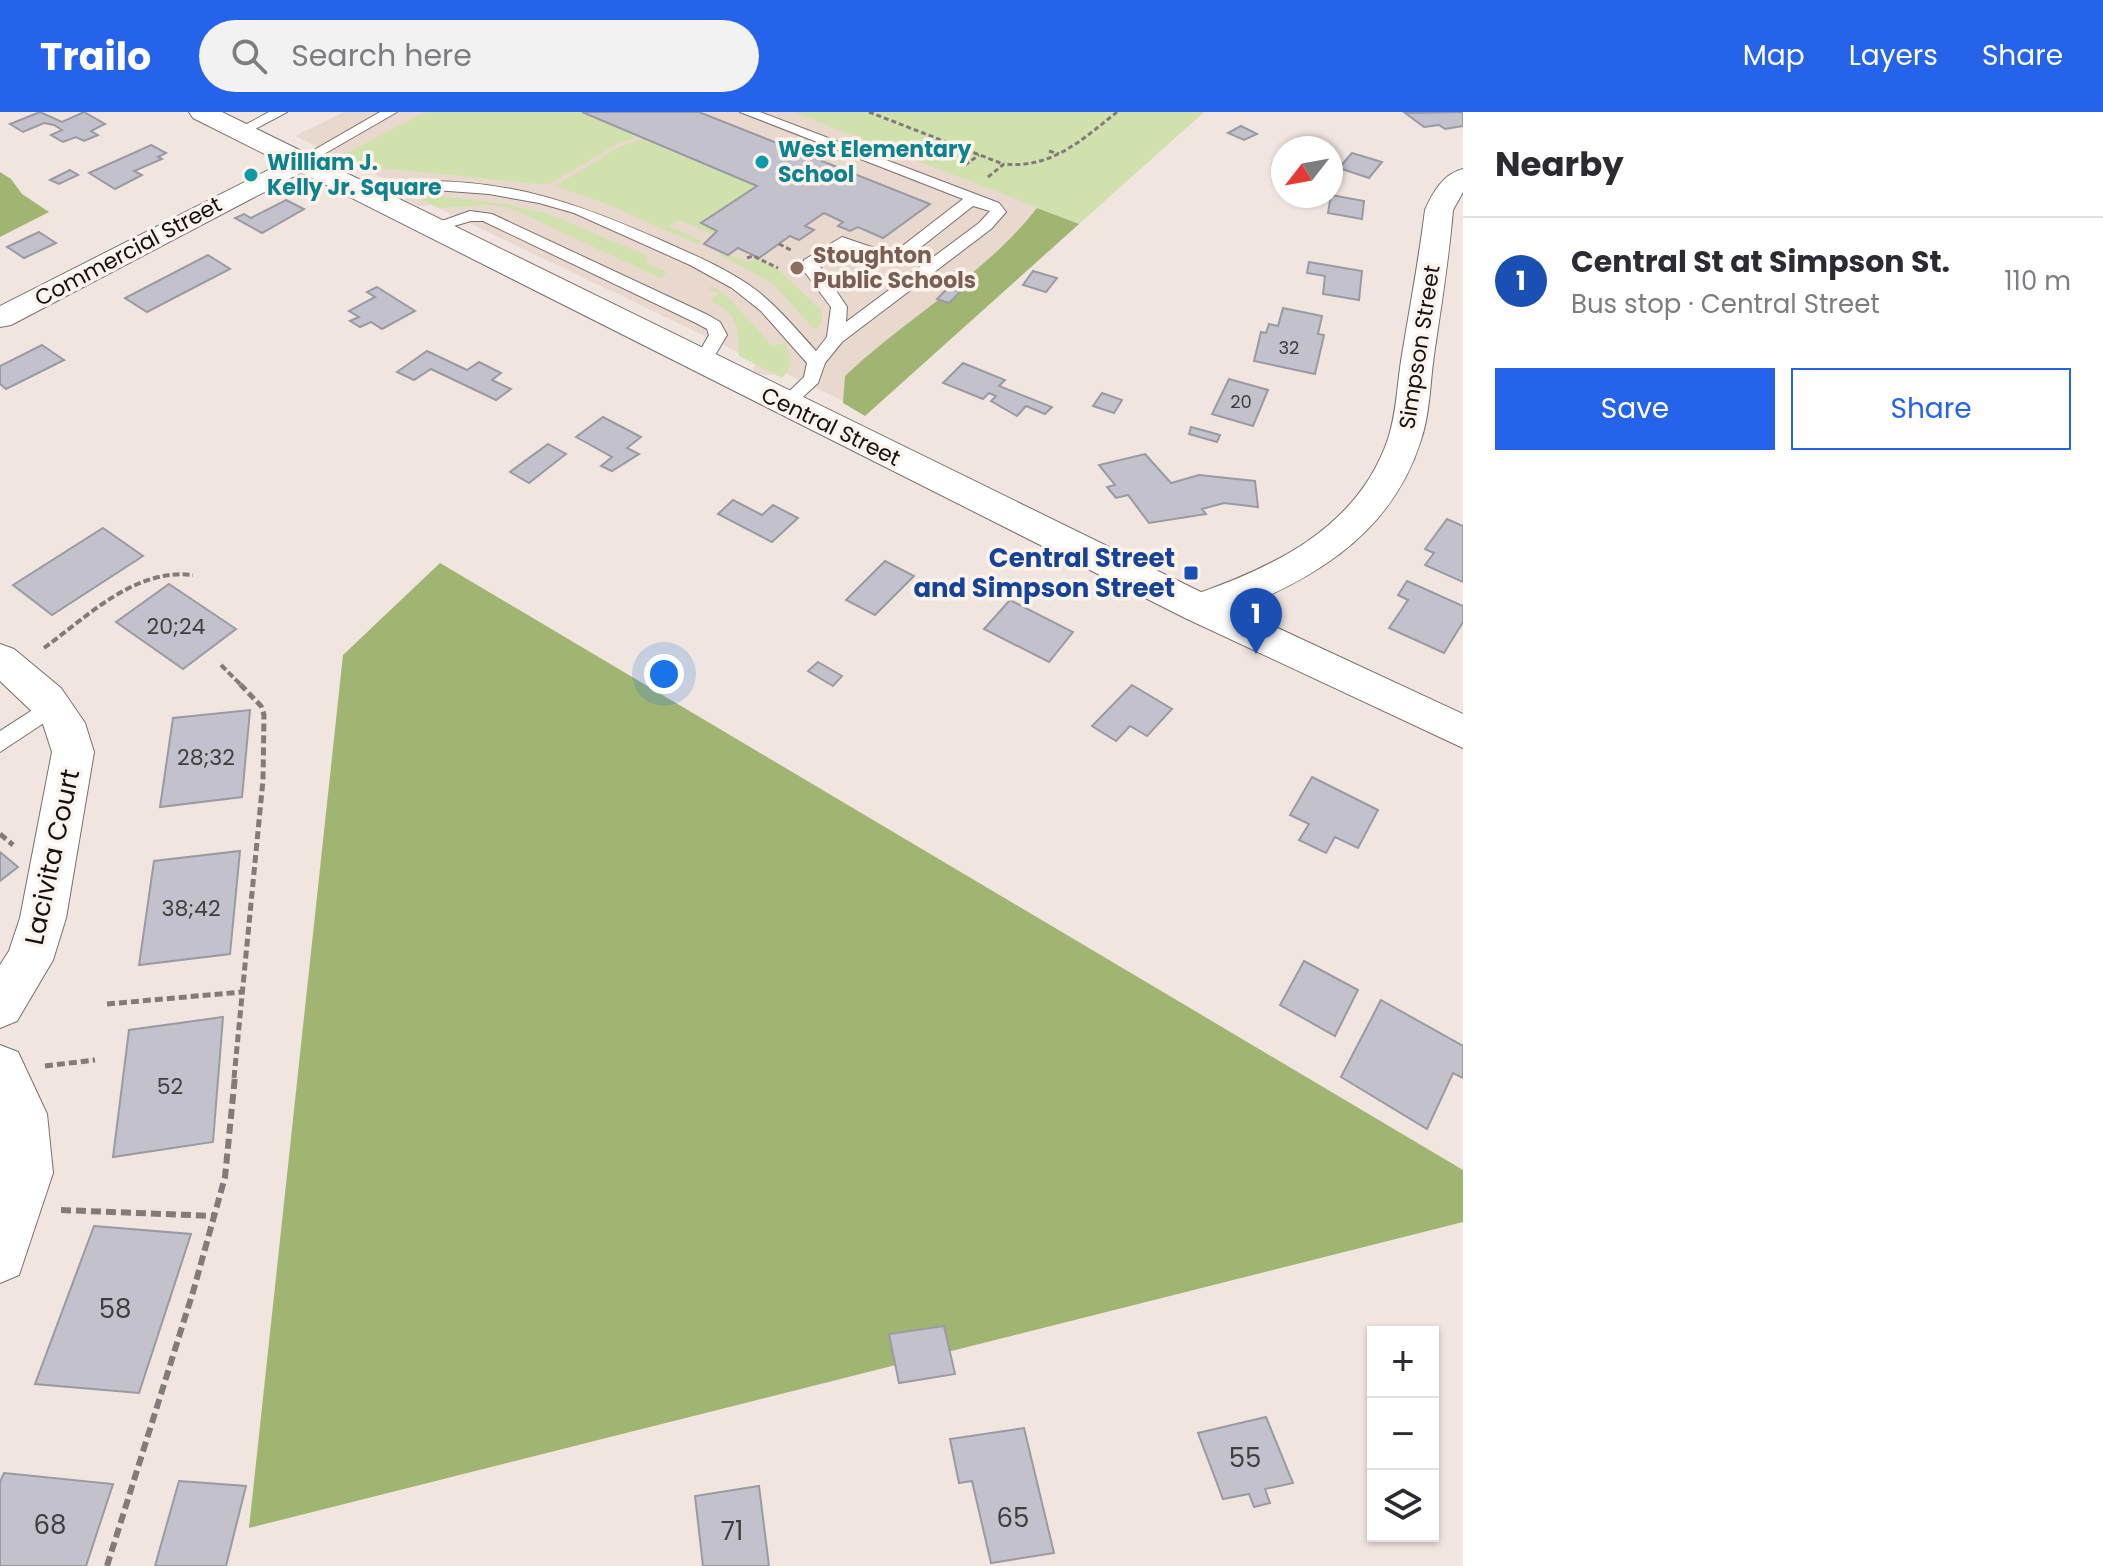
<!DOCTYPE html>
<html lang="en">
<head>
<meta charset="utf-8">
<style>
  :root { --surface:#fff; --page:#f2f2f3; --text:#2b2b33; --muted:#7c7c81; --line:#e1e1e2; --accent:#2563eb }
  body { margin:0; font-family:Poppins,sans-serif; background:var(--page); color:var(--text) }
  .controls { position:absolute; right:24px; bottom:24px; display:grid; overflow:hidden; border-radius:0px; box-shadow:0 2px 6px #0004 }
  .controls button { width:72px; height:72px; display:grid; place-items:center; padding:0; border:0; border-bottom:2px solid var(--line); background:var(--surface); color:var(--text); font:40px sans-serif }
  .compass { position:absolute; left:1271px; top:24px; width:72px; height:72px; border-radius:50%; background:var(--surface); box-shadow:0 2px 6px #0004; rotate:239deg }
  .you { position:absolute; left:664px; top:562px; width:28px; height:28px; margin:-20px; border:6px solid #fff; border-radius:50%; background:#1a73e8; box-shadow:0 0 0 12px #1a73e833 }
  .badge { display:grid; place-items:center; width:52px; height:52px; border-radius:50%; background:var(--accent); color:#fff; font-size:26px; font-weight:700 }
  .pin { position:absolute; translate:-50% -66px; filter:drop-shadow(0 2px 4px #0008) }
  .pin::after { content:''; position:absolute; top:42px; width:28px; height:24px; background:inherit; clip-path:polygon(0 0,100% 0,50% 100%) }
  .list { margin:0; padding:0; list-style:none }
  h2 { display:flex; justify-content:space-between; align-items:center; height:104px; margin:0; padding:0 32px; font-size:34px }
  h2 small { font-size:26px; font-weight:400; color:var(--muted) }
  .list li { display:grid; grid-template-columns:52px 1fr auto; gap:24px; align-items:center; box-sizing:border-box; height:128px; padding:0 32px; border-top:2px solid var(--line) }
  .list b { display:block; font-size:30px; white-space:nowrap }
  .list p { margin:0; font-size:26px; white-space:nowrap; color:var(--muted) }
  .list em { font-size:26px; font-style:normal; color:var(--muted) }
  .actions { display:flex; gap:16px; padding:24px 32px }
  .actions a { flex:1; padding:18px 0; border:2px solid var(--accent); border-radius:0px; text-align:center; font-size:28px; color:var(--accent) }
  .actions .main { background:var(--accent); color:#fff }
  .icon { flex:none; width:44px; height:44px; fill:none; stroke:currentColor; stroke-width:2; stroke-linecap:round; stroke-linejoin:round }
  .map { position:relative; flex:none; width:1463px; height:1454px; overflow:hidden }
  header { display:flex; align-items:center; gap:48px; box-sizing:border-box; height:112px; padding:0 40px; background:var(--accent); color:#fff }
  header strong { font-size:38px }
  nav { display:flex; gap:44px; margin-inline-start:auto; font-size:28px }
  .search { width:560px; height:72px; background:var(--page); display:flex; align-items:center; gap:20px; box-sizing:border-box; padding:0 28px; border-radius:44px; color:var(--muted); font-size:30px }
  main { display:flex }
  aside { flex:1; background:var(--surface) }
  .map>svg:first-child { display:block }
  .built { fill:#e9d8cd }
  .green { fill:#d0e1ae }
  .forest { fill:#a0b571 }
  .building { fill:#c3c2cc; stroke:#9a9aa3; stroke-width:2 }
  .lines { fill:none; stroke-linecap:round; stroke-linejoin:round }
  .lane-casing { stroke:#79706b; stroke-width:2 }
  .street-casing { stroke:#79706b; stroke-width:2 }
  .secondary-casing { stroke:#79706b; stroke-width:2 }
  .path-far3 { stroke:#827b77; stroke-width:3; stroke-dasharray:5 3; stroke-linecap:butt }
  .path-far2 { stroke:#827b77; stroke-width:4; stroke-dasharray:7 3; stroke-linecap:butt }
  .path-far1 { stroke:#827b77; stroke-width:5; stroke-dasharray:8 4; stroke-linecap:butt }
  .path { stroke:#827b77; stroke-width:6; stroke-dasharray:10 5; stroke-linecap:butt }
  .lane { fill:#fff; fill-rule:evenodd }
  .street { fill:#fff; fill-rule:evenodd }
  .secondary { fill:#fff; fill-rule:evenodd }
  .culture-dot { fill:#0f9aa8; stroke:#fdf3ed; stroke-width:3 }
  .education-dot { fill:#8d6e63; stroke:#fdf3ed; stroke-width:3 }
  .transit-dot { fill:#1a4fb4; stroke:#fdf3ed; stroke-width:3 }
  .labels { text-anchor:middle; stroke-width:7; stroke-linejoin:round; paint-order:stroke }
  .far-number-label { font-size:18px; fill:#403d3e }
  .far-culture-label { font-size:22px; font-weight:bold; fill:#0d838f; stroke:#fdf3ed; text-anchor:start }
  .far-street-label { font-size:22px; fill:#14110f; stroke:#fdf3ed }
  .far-education-label { font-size:22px; font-weight:bold; fill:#785e54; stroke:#fdf3ed; text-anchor:start }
  .number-label { font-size:22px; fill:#403d3e }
  .transit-label { font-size:26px; font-weight:bold; fill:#164399; stroke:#fdf3ed; text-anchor:end }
  .street-label { font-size:26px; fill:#14110f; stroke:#fdf3ed }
  .near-number-label { font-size:26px; fill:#403d3e }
</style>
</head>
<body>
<header>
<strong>Trailo</strong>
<div class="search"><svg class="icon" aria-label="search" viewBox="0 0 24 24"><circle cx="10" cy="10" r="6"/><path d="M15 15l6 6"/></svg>Search here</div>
<nav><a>Map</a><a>Layers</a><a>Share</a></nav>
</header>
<main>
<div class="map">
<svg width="1463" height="1454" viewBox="0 0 1463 1454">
  <rect width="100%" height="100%" fill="#f0e6df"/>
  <polygon class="built" points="344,0 1204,0 868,301 783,260 769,263 756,262 753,258 757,249 432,93 419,94 406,88 410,79 295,24"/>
  <g class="green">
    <polygon points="425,0 582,0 639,24 616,33 547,73 343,52 334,48"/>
    <polygon points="793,0 1204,0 1079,112"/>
    <polygon points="644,26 757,74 701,110 717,119 711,122 679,108 669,114 702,129 697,132 602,90 555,74 619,35"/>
    <polygon points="431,79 445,85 505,92 546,101 648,144 646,151 667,160 660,166 515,98 493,93 438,96 411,82"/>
    <polygon points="721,140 749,150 754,147 778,157 822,199 822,209 817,216 813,216 773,172 718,142"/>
    <path d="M 713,174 L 728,185 L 772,234 L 785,231 C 792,246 793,254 782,266 L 739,244 C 737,213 740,204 710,188 L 719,182 L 708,176 Z"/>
  </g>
  <g class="forest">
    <polygon points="0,60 11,67 22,82 49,100 0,125"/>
    <path d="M 1037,96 L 1079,112 L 865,304 L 843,291 L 845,264 C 907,205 985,163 1037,96 Z"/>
    <polygon points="440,451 1463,1058 1463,1110 249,1416 343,543"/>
  </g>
  <g class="building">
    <polygon points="40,0 62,10 84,0 105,12 91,19 98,23 84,29 76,25 63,30 51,23 62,18 54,13 44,11 23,20 10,12"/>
    <polygon points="582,0 699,0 930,92 883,126 858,115 850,119 838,114 843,110 824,101 805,114 814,118 799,128 790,124 759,146 738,136 728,143 704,132 717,119 701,111 757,74"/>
    <polygon points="1463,0 1463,14 1445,17 1439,13 1424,15 1405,1"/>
    <polygon points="1241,14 1257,22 1244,28 1228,21"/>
    <polygon points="151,33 166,41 158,45 162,47 134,59 142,63 115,77 89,61"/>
    <polygon points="1352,41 1382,50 1369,66 1339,56"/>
    <polygon points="70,58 78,63 59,72 50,68"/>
    <polygon points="1331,83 1364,89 1362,107 1328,101"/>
    <polygon points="286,88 304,97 262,121 235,106 244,102 251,106"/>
    <polygon points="39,120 56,131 24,146 7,135"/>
    <polygon points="208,143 230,157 147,200 125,186"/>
    <polygon points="1309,150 1362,159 1359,188 1323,182 1325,164 1307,161"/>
    <polygon points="1033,159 1057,166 1046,180 1023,173"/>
    <polygon points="377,175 415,199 382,217 371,210 360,215 350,209 359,205 349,199 375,185 367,180"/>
    <polygon points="948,176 960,180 949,191 937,187"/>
    <polygon points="1283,196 1322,204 1318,222 1324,223 1315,262 1254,249 1261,220 1266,221 1269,212 1278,214"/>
    <polygon points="42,233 64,248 6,277 0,272 0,254"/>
    <polygon points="427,239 467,258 479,250 501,261 492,268 511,277 496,288 431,257 414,268 397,260"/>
    <polygon points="963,251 1005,268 999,274 1052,295 1045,302 1026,294 1017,304 991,289 996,284 989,281 983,287 943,271"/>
    <polygon points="1229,267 1268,278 1253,314 1212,302"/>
    <polygon points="1102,281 1122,288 1114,301 1093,294"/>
    <polygon points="603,305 641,325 627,336 639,342 612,359 601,354 612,345 576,325"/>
    <polygon points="1191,315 1220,323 1217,330 1189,322"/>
    <polygon points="548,332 566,342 529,371 510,360"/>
    <polygon points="1145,342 1171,371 1199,363 1255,369 1258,395 1224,391 1202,397 1206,402 1149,411 1128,383 1116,386 1107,375 1115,373 1099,353"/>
    <polygon points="733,388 762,403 773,393 798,406 772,430 718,402"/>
    <polygon points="1447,407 1463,414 1463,470 1425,453 1434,441 1425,437"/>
    <polygon points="103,416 143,444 52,503 13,473"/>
    <polygon points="885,449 914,464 875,503 846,488"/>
    <polygon points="1407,469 1463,494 1463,510 1444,541 1389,516 1408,488 1398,483"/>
    <polygon points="169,472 236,517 183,557 116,510"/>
    <polygon points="1010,488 1073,520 1049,550 984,517"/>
    <polygon points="818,550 842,564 833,574 808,559"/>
    <polygon points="1132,573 1172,597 1147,624 1130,614 1116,629 1092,614"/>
    <polygon points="250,598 242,685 160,695 173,606"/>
    <polygon points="1312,665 1378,698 1358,736 1335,725 1326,741 1299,728 1309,712 1290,703"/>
    <polygon points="240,739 230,842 139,853 154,749"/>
    <polygon points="0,740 18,755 0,769"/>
    <polygon points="1304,849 1358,878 1335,924 1280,893"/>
    <polygon points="1381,888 1463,934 1463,966 1453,961 1427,1017 1341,965"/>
    <polygon points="223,905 213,1030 113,1045 129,918"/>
    <polygon points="94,1114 191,1122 139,1281 35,1272"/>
    <polygon points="944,1214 955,1262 899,1271 889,1222"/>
    <polygon points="1266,1305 1293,1371 1265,1377 1270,1391 1254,1395 1249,1382 1223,1387 1198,1321"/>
    <polygon points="1024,1316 1054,1441 991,1451 972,1369 959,1371 950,1327"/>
    <polygon points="4,1361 113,1372 86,1454 0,1454 0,1370"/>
    <polygon points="179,1369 246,1374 226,1454 155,1454"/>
    <polygon points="759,1374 769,1454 703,1454 695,1384"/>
  </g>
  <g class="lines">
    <g class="lane-casing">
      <g id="lane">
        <polygon points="269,0 287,0 244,23 239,24 232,20"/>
        <polygon points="380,0 397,0 305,53 300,54 293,50"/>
        <path d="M 740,0 L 760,0 L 999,91 L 1006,100 L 991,117 L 842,230 L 825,251 L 818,271 L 791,296 L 785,298 L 776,292 L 804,265 L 807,251 L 761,199 L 732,176 L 690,153 L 574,101 L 539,91 L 489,82 L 435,78 L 355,84 L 347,79 C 359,69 402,70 419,69 C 514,68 579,92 665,130 C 696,144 728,157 756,178 C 779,196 797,218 816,239 L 827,225 L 831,195 L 804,159 L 804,148 L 842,125 L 892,142 L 963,87 ZM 973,94 L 990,99 L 979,111 L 846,210 L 847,195 L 819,153 L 843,136 L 883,151 L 902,150 Z"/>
        <polygon points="470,99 492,102 708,203 720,210 727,223 708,255 696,255 693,251 709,223 707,217 696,211 483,109 471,109 430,121 422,116"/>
        <polygon points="54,584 62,587 65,593 62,599 0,640 0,619"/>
      </g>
    </g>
    <g class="street-casing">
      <g id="street">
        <polygon points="300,42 310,44 314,50 310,56 11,213 0,215 0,194"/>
        <path d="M 1463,57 L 1463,80 L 1453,98 C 1449,147 1441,195 1434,243 C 1430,271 1430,301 1421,328 C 1390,427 1305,473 1213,506 L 1199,510 L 1185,506 L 1180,496 L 1185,486 C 1270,457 1357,418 1388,327 C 1397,300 1397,271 1402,243 C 1410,194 1419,147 1425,98 C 1433,80 1443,62 1463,57 Z"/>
        <polygon points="0,532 14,537 61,576 85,611 94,640 66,806 53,848 17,909 0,916 0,853 9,839 20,806 52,640 42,609 0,569"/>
        <polygon points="0,933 18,940 47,1002 53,1061 19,1163 0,1171"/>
      </g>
    </g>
    <g class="secondary-casing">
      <polygon id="secondary" points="189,0 222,0 1213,486 1463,602 1463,636 1185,506 193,6"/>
    </g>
    <g class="path-far3">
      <polyline points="869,0 1003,52"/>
      <polyline points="943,30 955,50"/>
      <polyline points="1049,39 1059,42"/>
      <polyline points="965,53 979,43"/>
      <path d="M 988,65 L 1004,52 C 1051,57 1082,28 1117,0"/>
      <polyline points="779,132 791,138"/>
      <polyline points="747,146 753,144 778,156"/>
    </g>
    <g class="path-far2">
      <path d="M 44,536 C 88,504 135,456 193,463"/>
      <polyline points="221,553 240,572"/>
    </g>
    <g class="path-far1">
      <polyline points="0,722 13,733"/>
      <polyline points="107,892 242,880"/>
      <polyline points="45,954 95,948"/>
      <polyline points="234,966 263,668 264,603 261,594 238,570"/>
    </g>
    <g class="path">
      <polyline points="61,1098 215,1104"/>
      <polyline points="107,1454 193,1180 225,1065 235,964"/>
    </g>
    <use href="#lane" class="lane"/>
    <use href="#street" class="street"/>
    <use href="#secondary" class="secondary"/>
  </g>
  <g class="culture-dot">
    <circle cx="762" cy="50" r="8"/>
    <circle cx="251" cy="63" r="8"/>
  </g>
  <circle class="education-dot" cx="797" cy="156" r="8"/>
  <rect class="transit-dot" x="1183" y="453" width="16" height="16" rx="4"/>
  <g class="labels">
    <g class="far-number-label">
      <text x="1289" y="242">32</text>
      <text x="1241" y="296">20</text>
    </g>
    <g class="far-culture-label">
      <text x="778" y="45">West Elementary<tspan x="778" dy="25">School</tspan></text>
      <text x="267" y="58">William J.<tspan x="267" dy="25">Kelly Jr. Square</tspan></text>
    </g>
    <g class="far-street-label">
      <text transform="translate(128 139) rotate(-28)" y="8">Commercial Street</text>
      <text transform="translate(1419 235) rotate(-81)" y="8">Simpson Street</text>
      <text transform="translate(831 314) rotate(26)" y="8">Central Street</text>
    </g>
    <g class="far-education-label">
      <text x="813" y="151">Stoughton<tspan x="813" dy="25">Public Schools</tspan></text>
    </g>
    <g class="number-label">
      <text x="176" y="522">20;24</text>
      <text x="206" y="653">28;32</text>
      <text x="191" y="804">38;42</text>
      <text x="170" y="982">52</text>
    </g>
    <g class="transit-label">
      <text x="1175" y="455">Central Street<tspan x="1175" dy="30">and Simpson Street</tspan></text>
    </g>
    <g class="street-label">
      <text transform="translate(52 745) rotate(-78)" y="9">Lacivita Court</text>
    </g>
    <g class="near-number-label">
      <text x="115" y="1206">58</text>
      <text x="1245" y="1355">55</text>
      <text x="1013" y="1415">65</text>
      <text x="50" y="1422">68</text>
      <text x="732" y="1428">71</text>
    </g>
  </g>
</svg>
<div class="controls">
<button>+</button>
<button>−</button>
<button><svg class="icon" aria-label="layers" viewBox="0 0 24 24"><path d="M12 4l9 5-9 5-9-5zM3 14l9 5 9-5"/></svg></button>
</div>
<svg class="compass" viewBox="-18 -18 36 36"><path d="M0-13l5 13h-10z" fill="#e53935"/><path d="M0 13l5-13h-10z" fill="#7c7c81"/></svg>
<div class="you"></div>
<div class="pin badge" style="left:1256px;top:542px;background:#1a4fb4">1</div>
</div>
<aside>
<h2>Nearby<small></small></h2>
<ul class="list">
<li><span class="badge" style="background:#1a4fb4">1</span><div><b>Central St at Simpson St.</b><p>Bus stop · Central Street</p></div><em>110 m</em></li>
</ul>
<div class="actions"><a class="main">Save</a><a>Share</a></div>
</aside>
</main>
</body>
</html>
